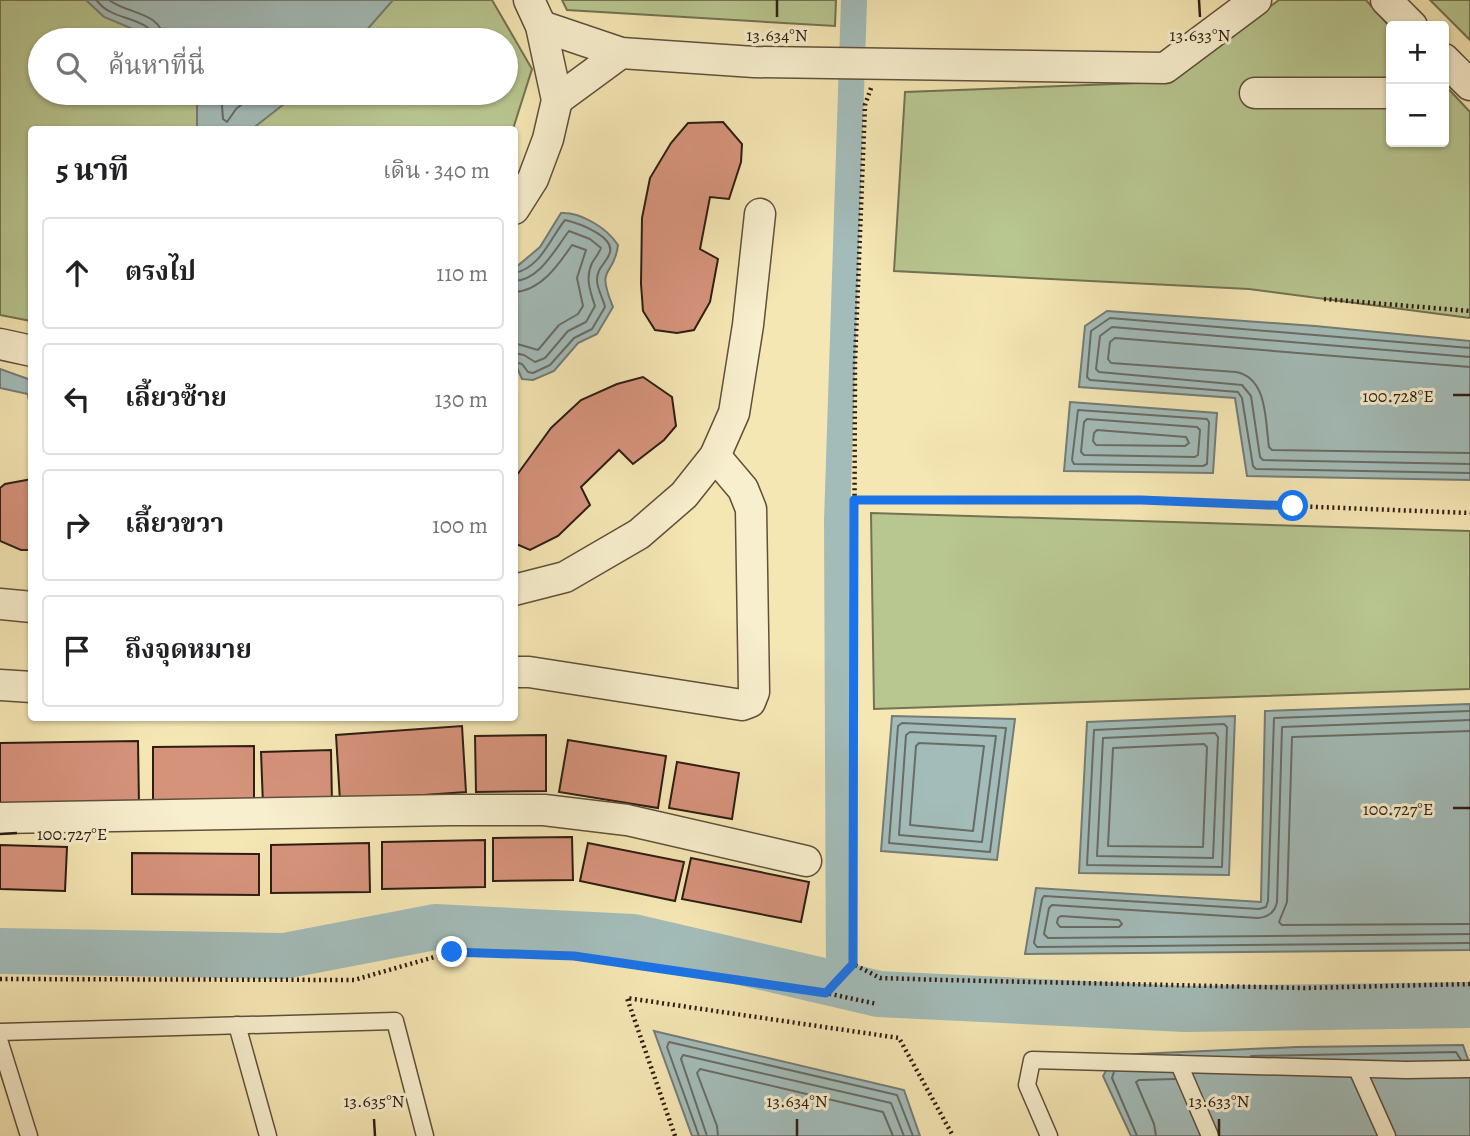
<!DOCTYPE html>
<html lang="th">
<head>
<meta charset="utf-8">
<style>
  :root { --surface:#fff; --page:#f6f6f6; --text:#202124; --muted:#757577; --line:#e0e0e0 }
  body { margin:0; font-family:Alegreya,"Noto Serif Thai",serif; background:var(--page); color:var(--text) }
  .controls { position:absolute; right:21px; top:21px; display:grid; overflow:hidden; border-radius:7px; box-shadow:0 2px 5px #0004 }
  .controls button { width:63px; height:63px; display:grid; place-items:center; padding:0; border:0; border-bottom:2px solid var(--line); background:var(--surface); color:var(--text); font:35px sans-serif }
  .stop { position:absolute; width:21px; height:21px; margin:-16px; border:5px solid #1a73e8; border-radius:50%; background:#fff }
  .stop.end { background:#1a73e8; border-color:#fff; box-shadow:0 2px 7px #0008 }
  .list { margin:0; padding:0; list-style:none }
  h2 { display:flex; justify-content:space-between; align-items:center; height:91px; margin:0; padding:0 28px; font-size:30px }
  h2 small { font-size:23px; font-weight:400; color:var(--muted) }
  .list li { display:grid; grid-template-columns:46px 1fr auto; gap:21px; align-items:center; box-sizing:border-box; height:112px; margin:0 14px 14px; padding:0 14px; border:2px solid var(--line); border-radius:7px }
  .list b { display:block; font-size:26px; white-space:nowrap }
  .list em { font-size:23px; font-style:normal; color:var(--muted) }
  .icon { flex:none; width:38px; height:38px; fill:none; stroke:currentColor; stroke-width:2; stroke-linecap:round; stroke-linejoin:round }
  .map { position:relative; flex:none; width:1470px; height:1136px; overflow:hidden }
  .search { position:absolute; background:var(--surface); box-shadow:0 2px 5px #0004; left:28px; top:28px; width:490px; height:77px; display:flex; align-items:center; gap:18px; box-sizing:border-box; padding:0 24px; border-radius:38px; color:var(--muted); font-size:26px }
  .panel { position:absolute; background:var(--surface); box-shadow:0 2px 5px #0004; left:28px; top:126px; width:490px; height:595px; border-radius:7px }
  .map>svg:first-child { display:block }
  .green { fill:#b8c690; stroke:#737252; stroke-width:2; fill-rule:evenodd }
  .water { fill:#a3bcb9; stroke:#747c77; stroke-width:2 }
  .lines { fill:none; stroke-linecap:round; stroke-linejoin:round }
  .shore { stroke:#686c66; stroke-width:2 }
  .canal { stroke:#a3bcb9; stroke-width:26 }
  .river { stroke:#a3bcb9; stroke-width:46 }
  .building { fill:#d6937c; stroke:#2e1d13; stroke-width:2 }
  .service-casing { stroke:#60503b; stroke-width:19 }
  .minor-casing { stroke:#60503b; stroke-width:33 }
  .path { stroke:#2e1d13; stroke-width:4.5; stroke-dasharray:2 3.5; stroke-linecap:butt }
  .service { stroke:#f8efce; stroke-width:16 }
  .minor { stroke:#f8efce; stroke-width:30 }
  .route { stroke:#1a73e8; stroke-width:9 }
  .ticks { fill:none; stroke:#2e1d13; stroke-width:2.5 }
  .ticks-label { font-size:18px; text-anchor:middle; fill:#2e1d13; stroke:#f8efce; stroke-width:6; stroke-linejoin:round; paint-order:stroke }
</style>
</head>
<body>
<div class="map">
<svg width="1470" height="1136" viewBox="0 0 1470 1136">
  <rect width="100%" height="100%" fill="#f5e7b4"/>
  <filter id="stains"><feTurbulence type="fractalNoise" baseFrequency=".00286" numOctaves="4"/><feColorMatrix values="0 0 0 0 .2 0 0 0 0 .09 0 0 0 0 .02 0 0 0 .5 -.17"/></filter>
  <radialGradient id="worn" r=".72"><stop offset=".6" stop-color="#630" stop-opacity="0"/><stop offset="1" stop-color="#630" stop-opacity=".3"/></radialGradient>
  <g class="green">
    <path d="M 0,0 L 492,0 L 532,69 L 513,129 L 32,130 L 31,321 L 0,315 ZM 40,40 L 506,40 L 506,93 L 40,93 Z"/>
    <polygon points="562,0 836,0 835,26 567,10"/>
    <polygon points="1279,0 1366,0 1391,28 1391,142 1444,142 1444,84 1470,112 1470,318 1249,289 894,271 905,92 1166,82"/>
    <polygon points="1430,0 1470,0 1470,40"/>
    <polygon points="871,513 1470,531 1470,689 874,709"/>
  </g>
  <g class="water">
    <polygon points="86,0 393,0 358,40 150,40 145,34 104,17"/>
    <polygon points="189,93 298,93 252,129 197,129 197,103"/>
    <path d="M 561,213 C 581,212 607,228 618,245 C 614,279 595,263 613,307 L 597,334 L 578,343 L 554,371 L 533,380 L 522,379 L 515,363 L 515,268 L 540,247 Z"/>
    <polygon points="1107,311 1315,326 1470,341 1470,480 1247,476 1235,398 1079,387 1085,326"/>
    <polygon points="0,369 31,380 31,405 29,401 28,394 0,388"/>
    <polygon points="1070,402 1217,413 1213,473 1064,471"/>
    <polygon points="1470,704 1470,950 1025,954 1036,888 1261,902 1265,711"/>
    <polygon points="892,716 1015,719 997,860 881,851"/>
    <polygon points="1235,716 1229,875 1079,873 1087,722"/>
    <polygon points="654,1031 904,1090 920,1136 692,1136"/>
    <polygon points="1463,1045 1470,1065 1470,1136 1131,1136 1103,1076 1115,1055 1297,1047"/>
  </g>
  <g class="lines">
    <g class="shore">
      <path d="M 96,0 C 100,4 104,9 109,11 C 124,20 153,21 155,40"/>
      <path d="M 109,0 C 127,14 162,12 164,40"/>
      <polyline points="221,93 223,119 227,122 236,109 256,93"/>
      <path d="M 514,273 C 540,269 551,237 565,220 C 578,223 618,237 609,255 C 605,264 597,268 597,280 C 597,289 603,298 605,307 L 592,329 L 574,338 L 550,365 L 533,373 L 528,372 L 522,364 L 514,362"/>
      <path d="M 514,281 C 540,280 555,249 569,231 L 590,239 L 601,248 C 599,253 595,258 592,263 C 585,278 590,291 595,306 L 586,322 L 568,331 L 545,358 L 535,362 L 524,355 L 514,353"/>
      <path d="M 514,292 C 541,291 559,264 572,245 L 586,250 L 577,278 L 583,306 L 578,314 L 559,325 L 538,350 L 514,343"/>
      <polyline points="1470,348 1110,318 1091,331 1087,377 1090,380 1238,392 1242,398 1253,466 1256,469 1470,473"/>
      <polyline points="1470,357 1112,327 1100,336 1096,369 1099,372 1242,385 1251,396 1260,457 1263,460 1470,464"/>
      <path d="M 1470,367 L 1115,338 L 1110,342 L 1108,359 L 1111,363 L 1236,372 C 1268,378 1265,421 1269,447 L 1272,450 L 1470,453"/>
      <polygon points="1078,410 1207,419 1209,422 1207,464 1203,466 1074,464 1072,460"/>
      <polygon points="1087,419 1197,427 1200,430 1198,455 1195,457 1084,455 1081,452 1084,422"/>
      <polygon points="1097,430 1186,437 1189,443 1185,446 1096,445 1093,441 1094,433"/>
      <polyline points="1470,711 1274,718 1268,901 1266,907 1259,909 1044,896 1042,899 1034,943 1037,947 1470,943"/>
      <path d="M 1470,720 L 1282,727 L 1277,902 C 1275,912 1269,917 1258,918 L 1052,905 L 1049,908 L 1044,934 L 1048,938 L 1470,934"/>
      <polygon points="902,723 1006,728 990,852 889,843 898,726"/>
      <polygon points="1224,724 1227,727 1222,867 1087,865 1094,730"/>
      <polyline points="1470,731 1292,737 1287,902 1279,922 1282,925 1470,924"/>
      <polygon points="910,732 996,736 982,842 899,835 906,735"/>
      <polygon points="1215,733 1218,737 1213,858 1097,856 1103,738"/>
      <polygon points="919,743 984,746 973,831 910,825 916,746"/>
      <polygon points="1204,744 1207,747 1203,847 1108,846 1113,748"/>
      <polygon points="1061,916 1119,920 1122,924 1119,927 1060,927 1057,923 1058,918"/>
      <polyline points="1251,1056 1456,1052 1461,1060"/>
      <polyline points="1114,1072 1112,1078 1137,1136"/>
      <polyline points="699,1136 667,1047 669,1042 897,1095 913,1136"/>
      <polyline points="707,1136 681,1059 683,1055 891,1103 904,1136"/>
      <polyline points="718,1136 717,1126 697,1073 700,1069 883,1112 893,1136"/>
      <polyline points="1156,1136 1154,1124 1136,1082 1139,1080 1175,1079"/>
    </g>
    <polyline class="canal" points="839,985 837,521 854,0"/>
    <polyline class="river" points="0,951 284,956 435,927 633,937 879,994 1185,1009 1470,1005"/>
  </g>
  <g class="building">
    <polygon points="723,122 742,144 741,162 729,199 710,197 700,249 718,259 710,302 694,330 677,333 655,330 643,311 641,284 642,218 650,178 671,143 688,123"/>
    <polygon points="643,377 672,397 676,426 664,440 633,464 619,450 581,487 590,505 558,536 530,550 514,543 514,479 551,428 581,400 617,384"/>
    <polygon points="32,479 32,550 21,550 0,541 0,488 5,484"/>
    <polygon points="462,726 466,792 340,801 336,735"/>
    <polygon points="546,735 546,791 476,792 475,736"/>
    <polygon points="568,740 666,756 658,808 559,792"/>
    <polygon points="138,741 139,805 0,807 0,743"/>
    <polygon points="254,746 254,808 153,808 153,747"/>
    <polygon points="331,750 332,803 263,805 261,752"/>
    <polygon points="677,762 739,773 732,819 669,808"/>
    <polygon points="572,837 573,880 493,881 493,838"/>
    <polygon points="485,840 485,887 382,889 382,842"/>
    <polygon points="369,843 370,892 271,893 271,845"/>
    <polygon points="588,843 684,862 675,901 580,881"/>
    <polygon points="0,845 67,847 65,891 0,889"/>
    <polygon points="132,853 259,854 259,895 132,894"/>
    <polygon points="691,858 809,882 801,922 682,899"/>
  </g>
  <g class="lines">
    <g class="service-casing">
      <g id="service">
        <polyline points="237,1025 268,1136"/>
        <polyline points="0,1032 395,1021 425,1136"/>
        <polyline points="0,1043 29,1136"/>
        <polyline points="1179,1064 1210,1136"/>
        <polyline points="1357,1069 1387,1136"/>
        <polyline points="1049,1136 1027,1085 1032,1060 1406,1070 1470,1069"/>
      </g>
    </g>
    <g class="minor-casing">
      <g id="minor">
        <polyline points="1386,0 1412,26"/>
        <polyline points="541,26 621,53 754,62 1165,68 1256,0"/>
        <polyline points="1444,59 1470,85"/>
        <polyline points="1255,93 1391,93"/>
        <polyline points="557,100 621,53"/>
        <polyline points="514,209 533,179 548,139 557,100 541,26 529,0"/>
        <polyline points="0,344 32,351"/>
        <polyline points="514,590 565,577 639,534 684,495 715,456 734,413 748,325 760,214"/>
        <polyline points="0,604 32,607"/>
        <polyline points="514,672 529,672 742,705 750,702 754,692 751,509 743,489 715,456"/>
        <polyline points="0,685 32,687"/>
        <polyline points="0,818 451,810 544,810 627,820 806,861"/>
      </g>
    </g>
    <g class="path">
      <polyline points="871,88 865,105 855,362 853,964 880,978 943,980 1305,988 1470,984"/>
      <polyline points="1324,299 1470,311"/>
      <polyline points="854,500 1141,500 1470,513"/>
      <polyline points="0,979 354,980 452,952 574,956 826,993 877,1004"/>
      <polyline points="826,993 853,964"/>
      <polyline points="675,1136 627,998 899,1038 953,1136"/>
    </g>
    <use href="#service" class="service"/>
    <use href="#minor" class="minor"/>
  </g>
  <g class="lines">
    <polyline class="route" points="452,952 574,956 826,993 853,964 854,500 1141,500 1293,506"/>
  </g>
  <path class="ticks" d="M 777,0 L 777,17M 1199,0 L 1200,17M 1453,395 L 1470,395M 1453,808 L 1470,808M 0,834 L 17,833M 374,1119 L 375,1136M 797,1119 L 797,1136M 1219,1119 L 1219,1136"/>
  <g class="ticks-label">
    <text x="777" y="41">13.634°N</text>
    <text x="1200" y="41">13.633°N</text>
    <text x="1398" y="402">100.728°E</text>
    <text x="1398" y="815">100.727°E</text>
    <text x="72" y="840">100.727°E</text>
    <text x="374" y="1107">13.635°N</text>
    <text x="797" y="1107">13.634°N</text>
    <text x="1219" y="1107">13.633°N</text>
  </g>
  <rect width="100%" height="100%" filter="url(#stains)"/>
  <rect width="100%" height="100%" fill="url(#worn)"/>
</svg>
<div class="controls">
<button>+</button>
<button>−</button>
</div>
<div class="stop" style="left:1293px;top:506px"></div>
<div class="stop end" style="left:452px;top:952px"></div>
<div class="search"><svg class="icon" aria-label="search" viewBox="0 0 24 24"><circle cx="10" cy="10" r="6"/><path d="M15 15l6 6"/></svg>ค้นหาที่นี่</div>
<section class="panel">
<h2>5 นาที<small>เดิน · 340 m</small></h2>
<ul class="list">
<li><svg class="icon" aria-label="ahead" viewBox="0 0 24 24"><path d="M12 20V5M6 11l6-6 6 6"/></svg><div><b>ตรงไป</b></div><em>110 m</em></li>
<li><svg class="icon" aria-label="left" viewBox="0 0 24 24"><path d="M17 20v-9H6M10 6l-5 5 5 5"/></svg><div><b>เลี้ยวซ้าย</b></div><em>130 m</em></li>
<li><svg class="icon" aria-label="right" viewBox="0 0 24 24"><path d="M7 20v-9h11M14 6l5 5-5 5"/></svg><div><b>เลี้ยวขวา</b></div><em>100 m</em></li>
<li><svg class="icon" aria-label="arrive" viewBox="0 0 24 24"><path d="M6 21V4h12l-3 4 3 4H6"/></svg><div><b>ถึงจุดหมาย</b></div></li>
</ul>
</section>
</div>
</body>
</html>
